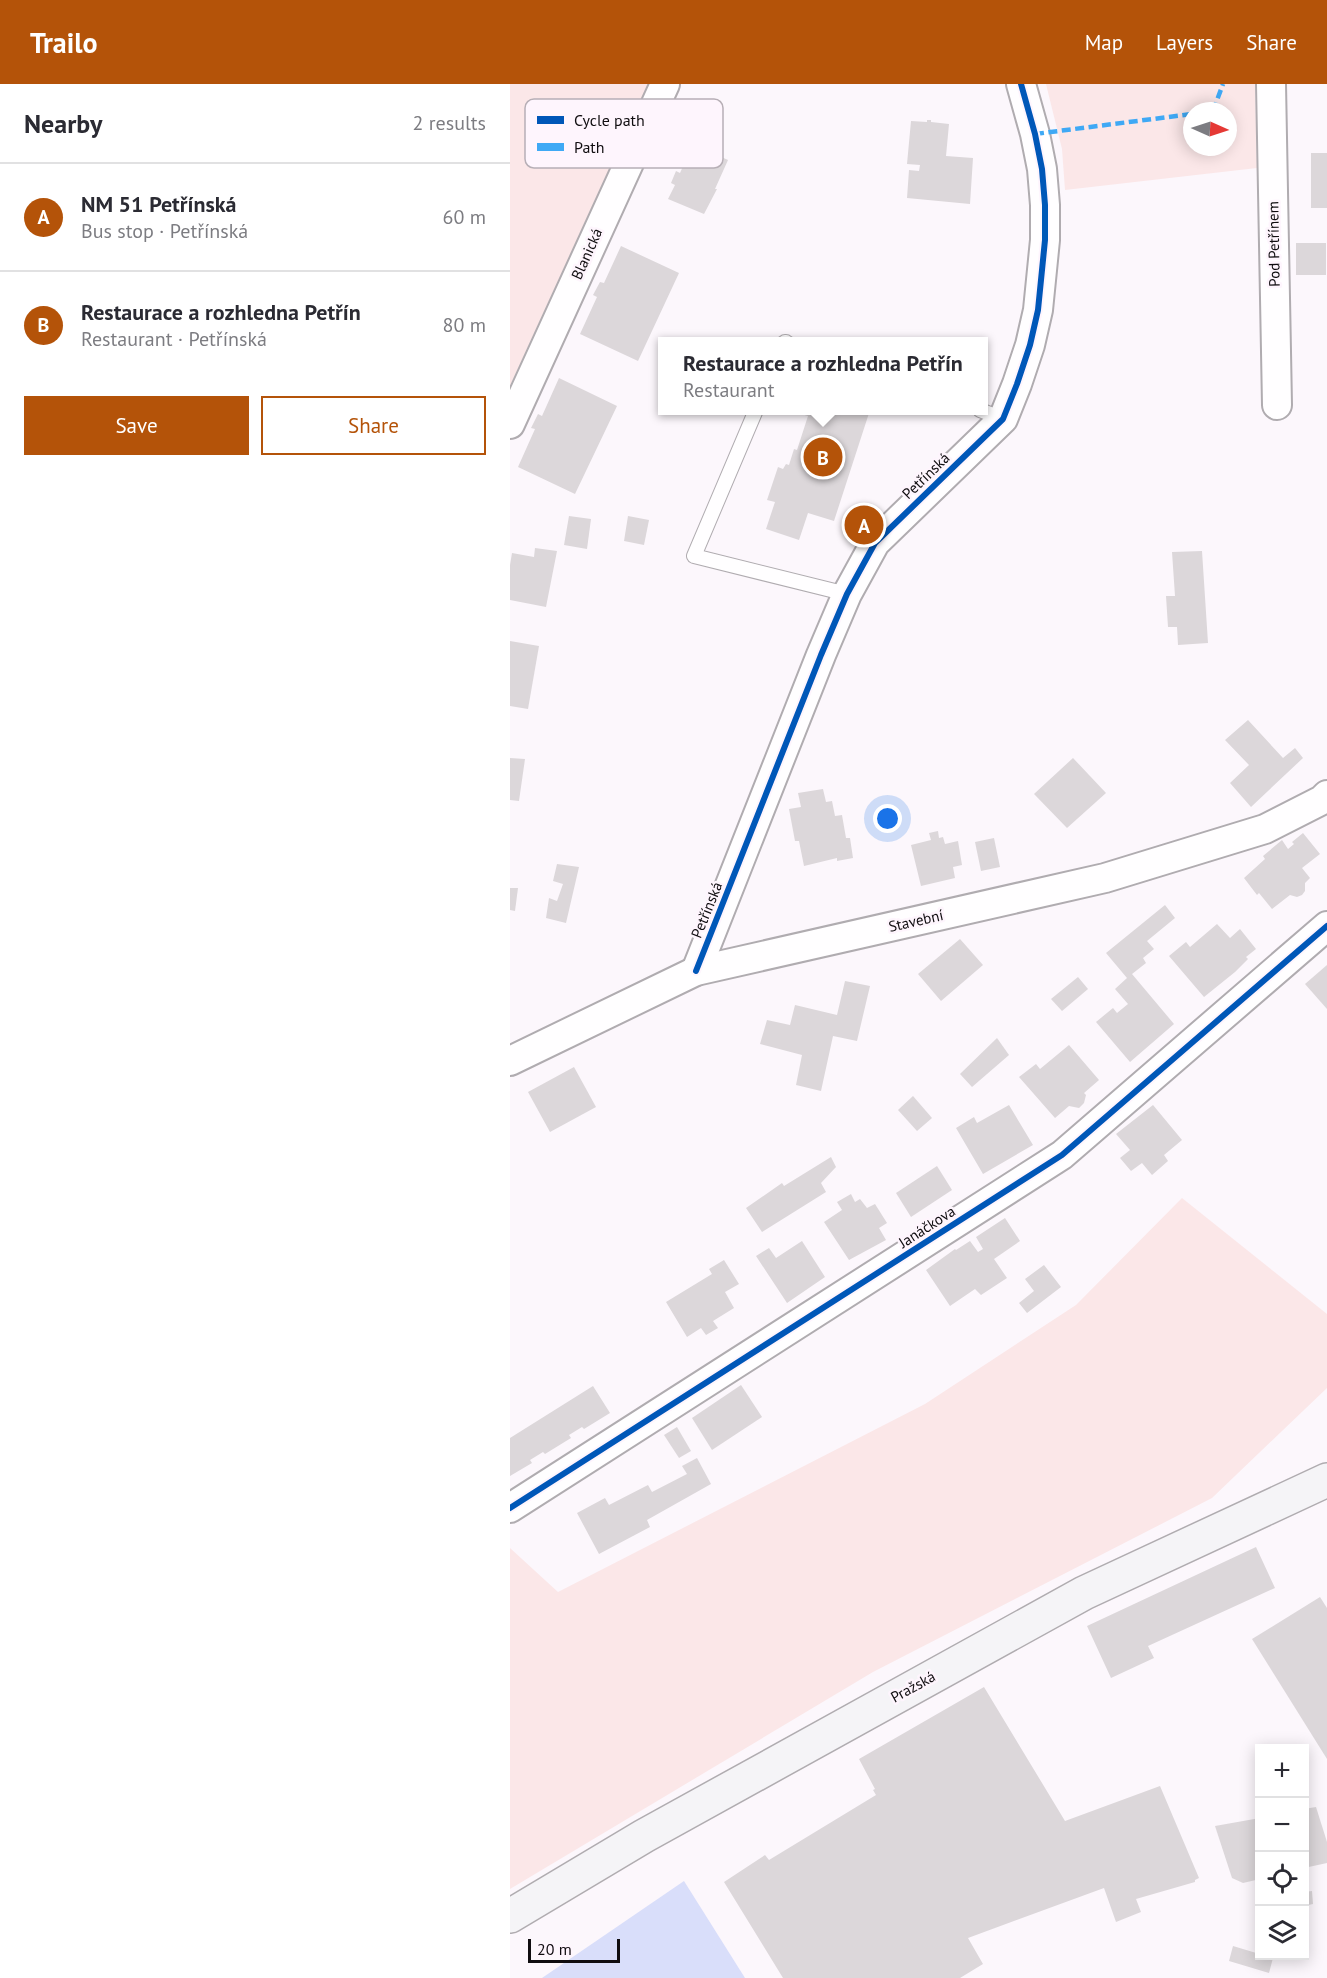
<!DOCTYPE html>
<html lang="en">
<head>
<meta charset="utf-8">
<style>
  :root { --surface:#fff; --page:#f7f7f7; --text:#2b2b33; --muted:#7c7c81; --line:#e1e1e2; --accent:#b45309 }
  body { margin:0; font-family:"PT Sans",sans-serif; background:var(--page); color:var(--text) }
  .controls { position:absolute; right:18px; bottom:18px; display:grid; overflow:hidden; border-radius:0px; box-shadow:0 3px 15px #0003 }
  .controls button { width:54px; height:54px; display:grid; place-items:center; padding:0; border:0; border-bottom:2px solid var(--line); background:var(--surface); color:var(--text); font:30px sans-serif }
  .compass { position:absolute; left:673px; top:18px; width:54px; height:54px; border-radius:50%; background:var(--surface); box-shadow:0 3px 15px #0003; rotate:93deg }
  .scale { position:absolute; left:18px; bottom:15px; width:92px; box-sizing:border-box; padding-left:6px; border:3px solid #100d10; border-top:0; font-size:16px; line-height:21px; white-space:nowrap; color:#100d10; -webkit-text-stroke:4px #fef5fd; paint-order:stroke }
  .you { position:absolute; left:378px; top:735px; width:21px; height:21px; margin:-15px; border:4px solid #fff; border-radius:50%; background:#1a73e8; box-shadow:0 0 0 9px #1a73e833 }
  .badge { display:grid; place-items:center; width:39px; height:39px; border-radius:50%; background:var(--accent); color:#fff; font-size:20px; font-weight:700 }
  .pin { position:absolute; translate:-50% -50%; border:3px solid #fff; box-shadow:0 2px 6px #0006 }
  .popup { position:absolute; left:148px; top:253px; width:330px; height:78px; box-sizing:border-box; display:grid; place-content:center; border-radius:0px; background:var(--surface); filter:drop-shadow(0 2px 4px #0005); font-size:20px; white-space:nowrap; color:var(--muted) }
  .popup b { font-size:22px; color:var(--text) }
  .popup::after { content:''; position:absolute; left:50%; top:100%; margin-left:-12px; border:12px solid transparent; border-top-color:var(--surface) }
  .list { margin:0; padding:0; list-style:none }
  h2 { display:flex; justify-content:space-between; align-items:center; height:78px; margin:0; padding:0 24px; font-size:26px }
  h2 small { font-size:20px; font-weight:400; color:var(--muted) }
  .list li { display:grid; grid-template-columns:39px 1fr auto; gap:18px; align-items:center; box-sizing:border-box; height:108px; padding:0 24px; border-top:2px solid var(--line) }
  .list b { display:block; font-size:22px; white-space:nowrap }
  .list p { margin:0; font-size:20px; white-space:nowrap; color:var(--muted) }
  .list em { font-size:20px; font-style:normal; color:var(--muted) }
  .actions { display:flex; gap:12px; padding:18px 24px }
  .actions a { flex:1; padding:14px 0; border:2px solid var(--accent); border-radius:0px; text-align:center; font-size:21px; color:var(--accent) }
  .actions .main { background:var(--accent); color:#fff }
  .icon { flex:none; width:33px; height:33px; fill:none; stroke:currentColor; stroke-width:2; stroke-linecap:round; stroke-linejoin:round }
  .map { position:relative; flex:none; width:817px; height:1894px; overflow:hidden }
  header { display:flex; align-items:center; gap:36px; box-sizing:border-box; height:84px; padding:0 30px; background:var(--accent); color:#fff }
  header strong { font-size:28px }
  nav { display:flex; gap:33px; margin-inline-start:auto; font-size:21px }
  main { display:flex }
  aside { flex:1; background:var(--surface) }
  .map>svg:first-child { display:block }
  .green { fill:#fbe7e8; fill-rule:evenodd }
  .water { fill:#d9defa }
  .building { fill:#dcd7da }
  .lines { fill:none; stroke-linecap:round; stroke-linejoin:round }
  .lane-casing { stroke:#b0acb0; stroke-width:16 }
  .street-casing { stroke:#b0acb0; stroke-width:32 }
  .secondary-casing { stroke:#b0acb0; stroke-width:36 }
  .lane { stroke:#fffeff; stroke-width:14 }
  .street { stroke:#fffeff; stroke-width:28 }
  .secondary { stroke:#f5f4f7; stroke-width:33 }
  .quiet { stroke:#3fa9f5; stroke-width:4.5; stroke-dasharray:9 4.5; stroke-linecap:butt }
  .cycleway-casing { stroke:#fef5fd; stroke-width:10 }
  .cycleway { stroke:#0057b8; stroke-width:6 }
  .labels { text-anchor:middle; stroke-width:5; stroke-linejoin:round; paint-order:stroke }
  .street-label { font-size:15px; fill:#100d10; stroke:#fef5fd }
  .key { fill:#fef5fd; stroke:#b7afb6; stroke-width:1.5 }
  .key-label { font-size:16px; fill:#100d10 }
</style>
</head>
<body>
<header>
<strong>Trailo</strong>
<nav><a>Map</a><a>Layers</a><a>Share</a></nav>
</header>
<main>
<aside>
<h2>Nearby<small>2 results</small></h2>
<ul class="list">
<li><span class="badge">A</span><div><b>NM 51 Petřínská</b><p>Bus stop · Petřínská</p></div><em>60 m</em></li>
<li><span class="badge">B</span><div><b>Restaurace a rozhledna Petřín</b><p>Restaurant · Petřínská</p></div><em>80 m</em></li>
</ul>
<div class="actions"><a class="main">Save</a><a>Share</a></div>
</aside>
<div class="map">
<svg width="817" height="1894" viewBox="0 0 817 1894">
  <rect width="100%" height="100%" fill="#fcf7fc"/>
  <g class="green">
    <polygon points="0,0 138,0 0,302"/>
    <path d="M 536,0 L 745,0 L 747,84 L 555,106 L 552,65 ZM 682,27 L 718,27 L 718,63 L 682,63 Z"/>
    <polygon points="672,1114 817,1230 817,1304 702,1414 363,1588 0,1805 0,1464 48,1508 415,1320 566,1221"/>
  </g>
  <polygon class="water" points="174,1797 235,1894 32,1894"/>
  <g class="building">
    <polygon points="417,36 421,36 421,38 439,40 436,72 463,74 460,120 397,114 399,86 409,87 410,81 397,80 401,37 417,38"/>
    <polygon points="183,60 218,76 205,105 207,105 194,130 158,115 165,101 161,99 166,87 170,89"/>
    <rect x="801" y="69" width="16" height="55"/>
    <rect x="786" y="159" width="30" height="32"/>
    <polygon points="111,162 169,189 128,277 70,250 87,213 83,211 90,198 94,199"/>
    <polygon points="49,294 107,322 65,410 8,383 25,345 21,344 28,330 32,332"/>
    <polygon points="292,326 360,326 324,437 298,429 289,456 256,445 265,418 257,416 268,383 273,385 276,380 279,381 284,365 287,366 298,332 291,330"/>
    <polygon points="59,432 81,435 77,465 54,461"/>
    <polygon points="118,432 139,436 134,461 114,457"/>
    <polygon points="25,464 47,467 36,523 0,516 0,481 2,469 24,473"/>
    <polygon points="692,467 698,559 668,561 667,543 658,543 656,512 665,512 662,468"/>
    <polygon points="0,557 29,562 18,625 0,622"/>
    <polygon points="738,636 773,674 785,664 793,674 741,723 720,699 739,681 715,656"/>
    <polygon points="0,674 15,675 9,717 0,716"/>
    <polygon points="563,674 596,709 557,744 524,710"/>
    <polygon points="313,705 316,718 322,717 325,732 332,731 336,754 340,754 343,774 327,777 327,774 294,782 289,757 285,757 279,725 291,723 288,709"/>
    <polygon points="428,747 429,754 433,753 435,760 448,757 452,781 443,783 445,794 411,802 401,761 421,756 419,749"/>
    <polygon points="793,749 810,770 792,784 800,794 795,799 795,807 792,811 787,813 780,811 762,825 749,809 747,811 734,794 755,775 753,772 772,756 778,765 784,760 782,758"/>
    <polygon points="484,754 490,783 471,787 465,758"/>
    <polygon points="47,780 69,783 56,839 36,834 39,814 47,817 53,800 43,797"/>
    <polygon points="0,804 8,804 5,827 0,826"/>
    <polygon points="655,821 665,834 637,857 644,865 633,874 636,879 622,890 664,940 620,978 586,938 603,924 607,929 618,920 605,905 617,894 596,869"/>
    <polygon points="707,840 720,854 730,845 746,865 736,873 738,875 725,888 694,913 659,872 676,858 680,863"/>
    <polygon points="450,855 473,881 431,917 408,890"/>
    <polygon points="817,881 817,925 795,900"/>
    <polygon points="568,893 578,905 552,927 541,915"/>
    <polygon points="335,897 360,902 347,957 323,952 311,1007 286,1001 292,971 250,960 257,936 280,941 285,921 327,931"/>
    <polygon points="487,954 499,971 462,1003 450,990"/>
    <polygon points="559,961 589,996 574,1009 576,1011 574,1019 569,1024 559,1022 545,1034 509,993 526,980 530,985"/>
    <polygon points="64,983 86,1023 40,1048 18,1008"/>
    <polygon points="403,1012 422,1034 407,1047 388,1026"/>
    <polygon points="499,1021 523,1061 473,1090 446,1044 464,1033 467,1039"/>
    <polygon points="643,1021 672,1056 654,1071 658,1077 642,1091 632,1079 621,1087 610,1074 620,1066 606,1050"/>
    <polygon points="321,1073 326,1083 311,1099 316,1108 252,1148 236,1124 272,1099 274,1102"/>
    <polygon points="427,1082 442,1106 401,1133 386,1109"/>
    <polygon points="341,1110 345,1118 350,1115 357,1124 365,1120 377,1139 369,1144 376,1156 339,1176 314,1138 332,1126 327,1118"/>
    <polygon points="495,1134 510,1157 484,1175 497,1194 471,1211 465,1205 440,1222 416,1186 445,1165 446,1166 460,1157 468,1168 473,1165 466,1153"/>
    <polygon points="292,1157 315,1193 277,1219 246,1172 259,1164 266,1174"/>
    <polygon points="214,1176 229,1200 215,1208 224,1224 203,1237 208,1244 196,1251 191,1244 177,1253 156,1218 202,1190 199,1185"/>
    <polygon points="534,1181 551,1203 517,1229 509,1219 524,1207 515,1195"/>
    <polygon points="231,1301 252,1333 202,1366 182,1334"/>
    <polygon points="83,1302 100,1329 74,1345 72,1343 59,1351 61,1354 35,1370 33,1368 20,1376 22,1379 0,1392 0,1354"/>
    <polygon points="167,1343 181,1367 169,1374 154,1351"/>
    <polygon points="187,1374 201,1400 137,1436 140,1443 89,1470 67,1429 95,1414 99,1421 138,1401 142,1408 177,1390 172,1382"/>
    <polygon points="746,1463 765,1504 638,1562 644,1574 601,1594 577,1542"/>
    <polygon points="810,1513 817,1524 817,1675 742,1555"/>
    <polygon points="474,1603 555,1737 650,1702 689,1794 685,1796 685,1798 626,1815 631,1828 606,1838 594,1804 458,1854 473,1880 450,1894 273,1894 214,1798 255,1771 259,1776 366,1711 363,1706 365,1705 349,1675"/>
    <polygon points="806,1723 817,1758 817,1779 794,1784 794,1725"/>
    <polygon points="750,1734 750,1795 733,1799 722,1794 705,1742"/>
    <polygon points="802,1807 803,1820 794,1822 794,1808"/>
    <polygon points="723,1862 763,1874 759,1889 719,1877"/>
  </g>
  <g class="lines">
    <g class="lane-casing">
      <g id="lane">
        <polyline points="275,258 276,258"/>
        <polyline points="246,326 184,472 337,510"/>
        <polyline points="470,326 493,335"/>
      </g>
    </g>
    <g class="street-casing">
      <g id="street">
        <polyline points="761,0 767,321"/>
        <polyline points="0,340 155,0"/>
        <polyline points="186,887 311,571 337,510 365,459 493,335 507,300 520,261 528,226 535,156 535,121 532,85 525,50 511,0"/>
        <polyline points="0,977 186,887 595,794 755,745 812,716 817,711"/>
        <polyline points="0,1424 552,1071 817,842"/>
      </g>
    </g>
    <g class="secondary-casing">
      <polyline id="secondary" points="0,1832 134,1752 574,1509 817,1396"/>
    </g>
    <use href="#lane" class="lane"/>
    <use href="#street" class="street"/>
    <use href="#secondary" class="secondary"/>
    <g class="quiet">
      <polyline points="703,27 713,0"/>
      <polyline points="525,50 682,30"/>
    </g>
    <g class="cycleway-casing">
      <g id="cycleway">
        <polyline points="186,887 311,571 337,510 365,459 493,335 507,300 520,261 528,226 535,156 535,121 532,85 525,50 511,0"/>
        <polyline points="0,1424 552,1071 817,842"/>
      </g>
    </g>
    <use href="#cycleway" class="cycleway"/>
  </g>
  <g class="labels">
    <g class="street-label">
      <text transform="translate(764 160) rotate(-91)" y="5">Pod Petřínem</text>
      <text transform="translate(77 170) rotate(-66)" y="5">Blanická</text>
      <text transform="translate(416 392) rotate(-44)" y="5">Petřínská</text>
      <text transform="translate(197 826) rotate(-68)" y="5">Petřínská</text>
      <text transform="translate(406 837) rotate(-13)" y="5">Stavební</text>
      <text transform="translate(417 1143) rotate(-33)" y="5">Janáčkova</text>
      <text transform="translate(403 1603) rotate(-29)" y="5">Pražská</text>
    </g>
  </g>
  <rect x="15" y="15" width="198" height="69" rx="9" class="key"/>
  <rect x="27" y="32" width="27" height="8" fill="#0057b8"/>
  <rect x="27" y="59" width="27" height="8" fill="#3fa9f5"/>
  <g class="key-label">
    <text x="64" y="42">Cycle path</text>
    <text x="64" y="69">Path</text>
  </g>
</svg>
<div class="controls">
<button>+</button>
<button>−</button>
<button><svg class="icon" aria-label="locate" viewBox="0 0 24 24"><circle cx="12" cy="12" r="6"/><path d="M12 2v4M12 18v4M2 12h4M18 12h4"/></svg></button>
<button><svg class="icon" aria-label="layers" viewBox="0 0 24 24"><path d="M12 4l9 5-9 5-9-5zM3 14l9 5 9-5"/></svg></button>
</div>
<svg class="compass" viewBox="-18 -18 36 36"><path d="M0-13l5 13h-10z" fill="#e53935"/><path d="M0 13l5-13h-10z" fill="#7c7c81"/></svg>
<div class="scale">20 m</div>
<div class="you"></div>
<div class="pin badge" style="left:354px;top:441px">A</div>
<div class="pin badge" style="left:313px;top:373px">B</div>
<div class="popup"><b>Restaurace a rozhledna Petřín</b>Restaurant</div>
</div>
</main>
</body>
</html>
